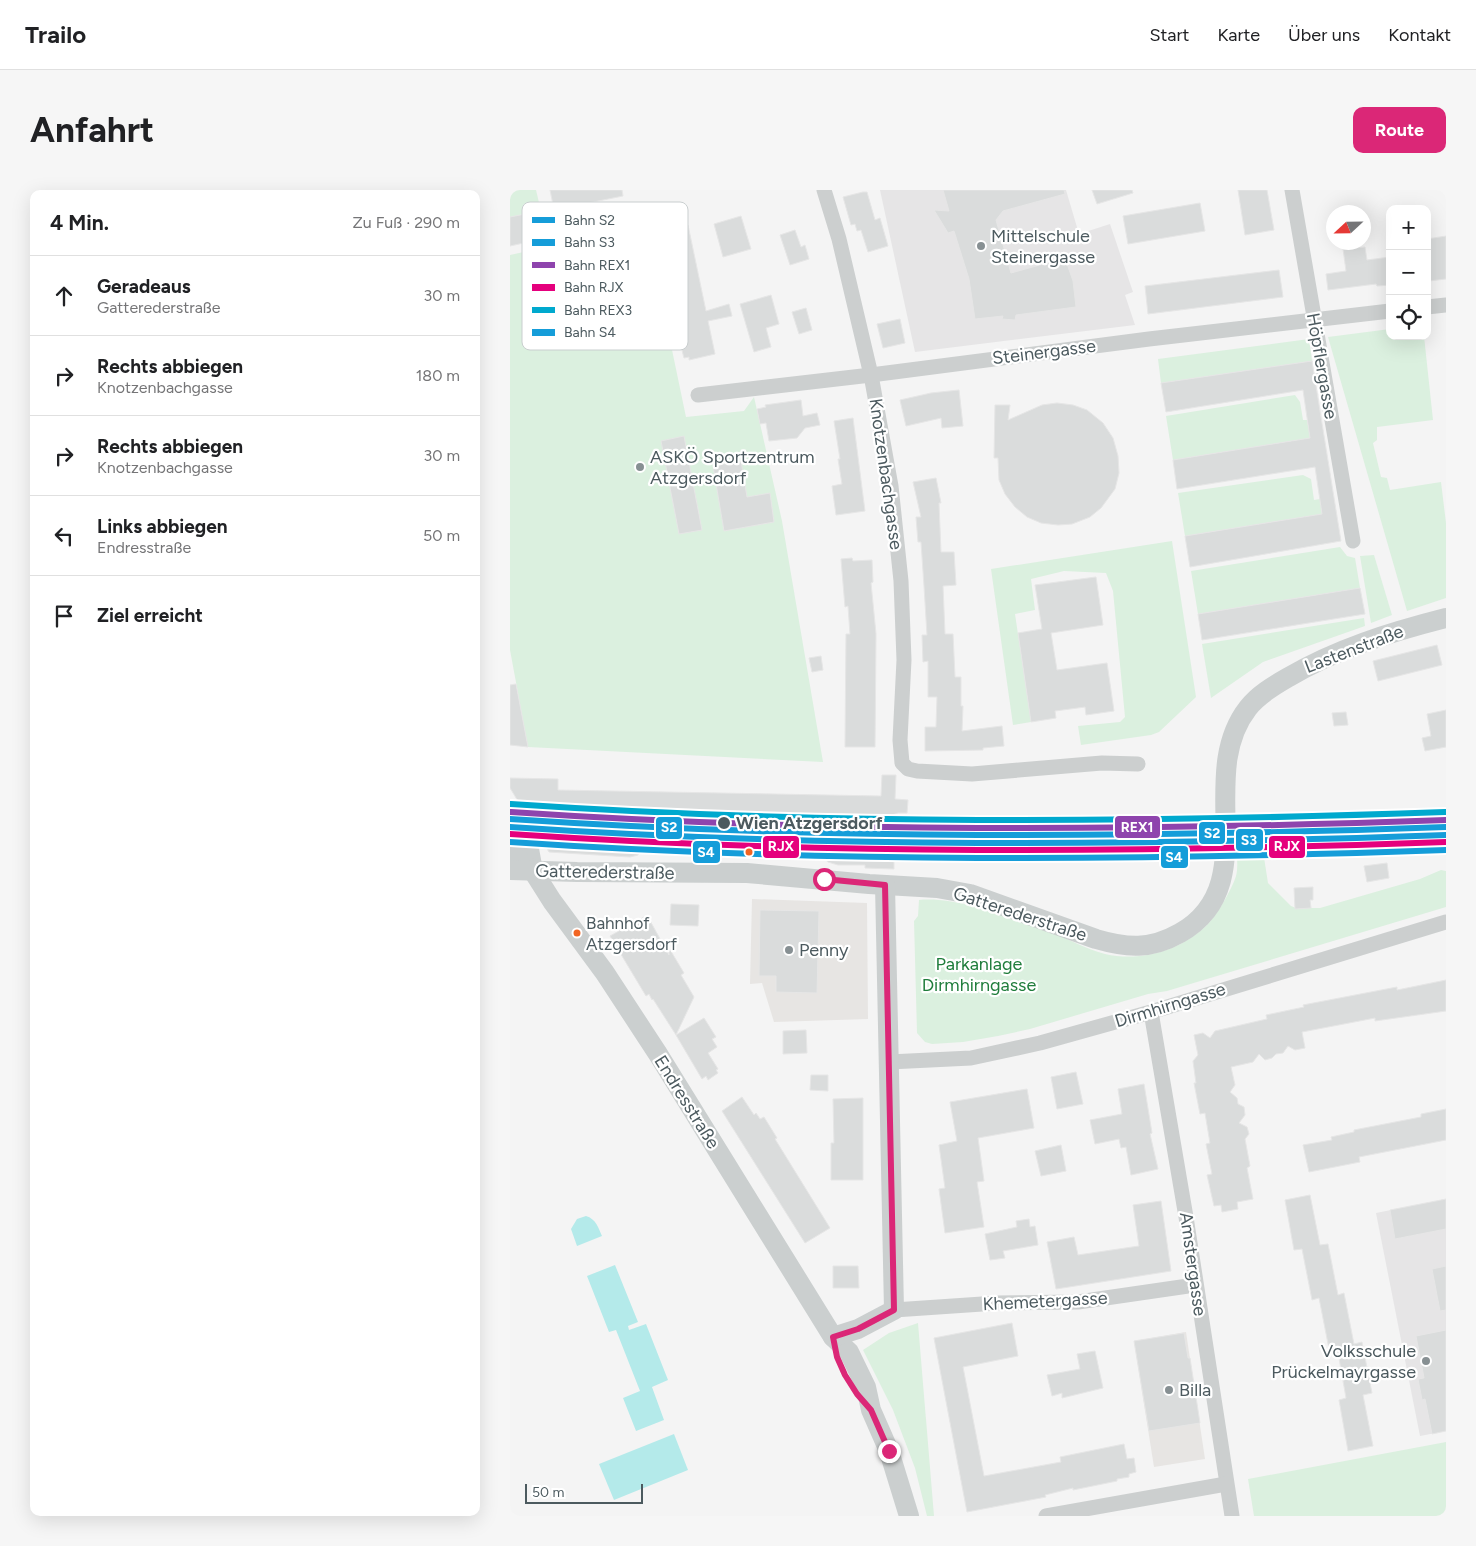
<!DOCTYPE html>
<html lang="de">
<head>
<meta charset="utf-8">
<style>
  :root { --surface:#fff; --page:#f6f6f6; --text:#202124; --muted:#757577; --line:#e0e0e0; --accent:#db2777 }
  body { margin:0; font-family:Figtree,sans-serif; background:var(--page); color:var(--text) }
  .controls { position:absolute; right:15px; top:15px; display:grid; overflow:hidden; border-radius:10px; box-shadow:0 5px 20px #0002 }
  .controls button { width:45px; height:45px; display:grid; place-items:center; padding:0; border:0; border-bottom:1px solid var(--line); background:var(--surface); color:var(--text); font:25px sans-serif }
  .compass { position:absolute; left:816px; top:15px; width:45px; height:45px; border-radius:50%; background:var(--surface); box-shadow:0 5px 20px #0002; rotate:248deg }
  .scale { position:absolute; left:15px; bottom:12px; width:118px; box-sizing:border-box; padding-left:5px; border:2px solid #4c5a5f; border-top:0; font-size:14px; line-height:18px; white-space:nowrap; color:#4c5a5f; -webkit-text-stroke:4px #fff; paint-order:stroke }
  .stop { position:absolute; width:15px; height:15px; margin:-11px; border:4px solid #db2777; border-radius:50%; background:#fff }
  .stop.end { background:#db2777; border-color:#fff; box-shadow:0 1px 5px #0008 }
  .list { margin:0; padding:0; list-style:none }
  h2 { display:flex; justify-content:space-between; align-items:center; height:65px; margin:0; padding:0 20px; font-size:21px }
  h2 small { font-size:16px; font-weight:400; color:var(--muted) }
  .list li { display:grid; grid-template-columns:32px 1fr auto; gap:15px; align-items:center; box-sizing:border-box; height:80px; padding:0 20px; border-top:1px solid var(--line) }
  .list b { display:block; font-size:19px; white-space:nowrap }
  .list p { margin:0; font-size:16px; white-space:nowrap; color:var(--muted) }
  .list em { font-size:16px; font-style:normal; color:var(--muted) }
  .icon { flex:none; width:28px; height:28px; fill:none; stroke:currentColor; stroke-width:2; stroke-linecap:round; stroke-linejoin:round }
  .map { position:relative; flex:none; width:936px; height:1326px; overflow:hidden; border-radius:10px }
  header { display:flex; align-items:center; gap:30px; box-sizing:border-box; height:70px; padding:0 25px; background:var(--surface); border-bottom:1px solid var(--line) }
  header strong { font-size:24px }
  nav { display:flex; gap:28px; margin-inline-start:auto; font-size:18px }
  .intro { display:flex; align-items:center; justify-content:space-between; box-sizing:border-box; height:120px; padding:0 30px }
  h1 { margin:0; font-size:35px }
  .button { padding:12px 22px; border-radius:10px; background:var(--accent); color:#fff; font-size:18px; font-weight:700 }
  main { display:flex; gap:30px; padding:0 30px }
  aside { flex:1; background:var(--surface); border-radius:10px; box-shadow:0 5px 20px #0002 }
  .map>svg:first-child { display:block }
  .commercial { fill:#e7e5e3 }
  .education { fill:#e6e5e6 }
  .green { fill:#dbf0df }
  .water { fill:#b4eaea }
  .building { fill:#dadcdc; stroke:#e6e6e6 }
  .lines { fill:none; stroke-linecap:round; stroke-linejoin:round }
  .street { stroke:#cccfcf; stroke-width:15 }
  .secondary { stroke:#cbcfcf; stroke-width:20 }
  .rail-1-casing { stroke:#fff; stroke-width:10 }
  .rail-2-casing { stroke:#fff; stroke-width:10 }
  .rail-3-casing { stroke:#fff; stroke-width:10 }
  .rail-4-casing { stroke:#fff; stroke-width:10 }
  .rail-5-casing { stroke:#fff; stroke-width:10 }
  .rail-6-casing { stroke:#fff; stroke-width:10 }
  .rail-1 { stroke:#159dd9; stroke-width:6 }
  .rail-2 { stroke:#159dd9; stroke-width:6 }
  .rail-3 { stroke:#8e44ad; stroke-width:6 }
  .rail-4 { stroke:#e5007d; stroke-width:6 }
  .rail-5 { stroke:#00a9ce; stroke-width:6 }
  .rail-6 { stroke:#159dd9; stroke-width:6 }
  .route { stroke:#db2777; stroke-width:6 }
  .poi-dot { fill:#879093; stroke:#fff; stroke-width:2 }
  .stop-dot { fill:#4c5a5f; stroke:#fff; stroke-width:2 }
  .bus-dot { fill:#f26522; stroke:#fff; stroke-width:2 }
  .labels { text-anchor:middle; stroke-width:4.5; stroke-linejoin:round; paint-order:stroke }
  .bus-label { font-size:17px; fill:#4c5a5f; stroke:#fff; text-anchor:start }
  .poi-label { font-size:18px; fill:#4c5a5f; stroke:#fff; text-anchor:start }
  .street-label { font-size:18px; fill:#4c5a5f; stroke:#fff }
  .stop-label { font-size:18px; font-weight:bold; fill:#4c5a5f; stroke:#fff; text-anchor:start }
  .park-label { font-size:18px; fill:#207d3c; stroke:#fff }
  .key { fill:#fff; stroke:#c9cecf; stroke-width:1 }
  .key-label { font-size:14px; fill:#4c5a5f }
  .line-badge { stroke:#fff; stroke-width:2 }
  .badge-label { font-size:14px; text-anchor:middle; font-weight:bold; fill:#fff }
</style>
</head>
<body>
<header>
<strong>Trailo</strong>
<nav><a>Start</a><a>Karte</a><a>Über uns</a><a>Kontakt</a></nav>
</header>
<div class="intro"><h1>Anfahrt</h1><a class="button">Route</a></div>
<main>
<aside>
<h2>4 Min.<small>Zu Fuß · 290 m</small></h2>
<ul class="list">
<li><svg class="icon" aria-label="ahead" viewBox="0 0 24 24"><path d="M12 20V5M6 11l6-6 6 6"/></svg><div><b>Geradeaus</b><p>Gatterederstraße</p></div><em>30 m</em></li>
<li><svg class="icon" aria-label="right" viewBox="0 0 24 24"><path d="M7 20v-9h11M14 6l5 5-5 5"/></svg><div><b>Rechts abbiegen</b><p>Knotzenbachgasse</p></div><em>180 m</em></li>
<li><svg class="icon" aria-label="right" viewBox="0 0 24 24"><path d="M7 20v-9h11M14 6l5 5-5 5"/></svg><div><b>Rechts abbiegen</b><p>Knotzenbachgasse</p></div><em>30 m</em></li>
<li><svg class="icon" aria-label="left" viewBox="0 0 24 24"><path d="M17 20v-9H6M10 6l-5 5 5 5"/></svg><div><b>Links abbiegen</b><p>Endresstraße</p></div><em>50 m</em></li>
<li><svg class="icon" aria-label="arrive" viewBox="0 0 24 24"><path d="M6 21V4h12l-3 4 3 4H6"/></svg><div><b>Ziel erreicht</b></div></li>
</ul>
</aside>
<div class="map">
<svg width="936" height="1326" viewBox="0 0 936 1326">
  <rect width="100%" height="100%" fill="#f4f4f4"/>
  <g class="commercial">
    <polygon points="242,709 357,713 358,829 264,832 252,793 240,794"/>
    <polygon points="676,1142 695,1269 644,1277 624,1151"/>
  </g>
  <g class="education">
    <polygon points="370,0 556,0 569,44 600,34 623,102 615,105 625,135 405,162"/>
    <polygon points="936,1009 936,1241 910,1246 866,1023"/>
  </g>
  <g class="green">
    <polygon points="0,0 26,0 31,21 0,27"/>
    <polygon points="136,35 176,227 234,221 244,207 272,331 313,572 18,557 0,460 0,65"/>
    <polygon points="880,139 880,146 914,146 923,230 867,237 867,250 863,253 871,287 877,288 880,300 931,292 936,333 936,408 897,421 818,147"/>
    <polygon points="799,149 802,171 651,193 648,169"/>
    <polygon points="785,205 790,212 793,230 797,230 800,248 663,270 656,226"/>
    <polygon points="793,285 801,289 804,310 810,309 812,324 675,346 668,303"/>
    <polygon points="662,351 686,507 649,542 641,545 571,555 568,536 610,532 615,527 603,401 596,383 554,381 521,389 525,420 505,424 521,532 503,535 481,379"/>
    <polygon points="830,357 837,366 845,368 850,398 688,424 681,381"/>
    <polygon points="864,365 882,425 861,433 850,366"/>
    <polygon points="854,428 855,436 753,472 701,508 692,454"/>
    <path d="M 732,659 L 753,661 L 758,693 L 781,716 L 786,718 L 810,718 L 910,689 L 931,680 L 936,681 L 936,717 L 657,801 L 638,804 L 520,839 L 488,846 L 453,852 L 422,854 L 415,852 L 407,843 L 404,731 L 408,726 L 409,710 C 446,706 502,728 538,741 C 557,748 575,759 595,764 C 631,772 670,761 697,735 C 707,725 722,699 726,686 C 728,679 727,670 727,663 Z"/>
    <polygon points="408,1133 424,1326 417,1326 405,1278 383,1220 353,1160 379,1143"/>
    <polygon points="936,1252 936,1326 744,1326 738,1289"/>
  </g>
  <g class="water">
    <path d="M 76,1026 C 86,1029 88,1037 92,1046 L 67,1056 L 61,1039 L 67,1029 Z"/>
    <polygon points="105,1075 128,1132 118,1136 119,1140 136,1134 158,1190 142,1197 154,1230 126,1241 113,1208 130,1201 106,1140 99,1142 77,1086"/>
    <polygon points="164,1244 178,1280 104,1310 89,1274"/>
  </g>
  <g class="building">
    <polygon points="40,0 112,0 113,6 44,20"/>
    <polygon points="433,0 554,0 555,4 493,21 486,30 501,83 555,68 563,91 566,117 506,125 505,130 492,129 493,126 465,129 459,89 444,41 438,43 424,20 439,21"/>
    <polygon points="582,0 622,0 623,3 587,14"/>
    <polygon points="728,0 757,0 764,40 735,45"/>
    <polygon points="353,2 357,2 365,30 370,28 378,56 358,62 351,40 347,41 345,34 341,35 333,7"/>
    <polygon points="690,13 695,41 618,54 613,26"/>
    <polygon points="31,21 37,48 0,56 0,27"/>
    <polygon points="231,26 241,59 213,67 204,34"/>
    <polygon points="178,35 196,121 219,114 222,126 198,131 205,164 179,170 179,167 174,168 167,141 172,140 168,117 163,118 147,46 152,44 152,41"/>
    <polygon points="285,40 291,57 295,55 299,69 280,75 270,45"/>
    <polygon points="936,46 936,89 919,91 919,88 917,88 917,49"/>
    <polygon points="855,57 857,70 880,67 880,95 867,96 866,94 818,100 816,84 836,81 833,59"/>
    <polygon points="769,80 773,107 638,124 635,96"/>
    <polygon points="261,105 269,134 256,138 261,157 244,162 230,114"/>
    <polygon points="296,118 302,140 289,144 282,122"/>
    <polygon points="390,129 395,153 373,158 367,134"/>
    <polygon points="802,171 831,351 680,377 675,346 812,324 805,277 667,299 663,270 800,248 793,200 656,222 651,193"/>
    <polygon points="449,200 453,236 432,238 431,228 396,236 390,210 421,203"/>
    <polygon points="291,210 293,226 307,223 310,235 295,238 287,248 259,251 256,233 250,234 247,219 256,217 255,215"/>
    <polygon points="547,213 563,215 577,220 593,233 603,248 608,266 609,283 605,299 591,318 580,327 562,334 548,335 531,333 517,327 505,317 495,304 489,290 488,268 484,268 485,215 500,215 498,230 532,215"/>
    <polygon points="343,228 355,321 326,325 322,296 332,294 328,269 330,269 324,231"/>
    <polygon points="174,246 192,340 169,344 151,251"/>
    <polygon points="231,271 237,307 260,303 264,332 214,341 203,276"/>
    <polygon points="426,288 431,313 429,313 431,362 444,362 446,395 433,396 435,444 443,444 445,487 451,487 451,516 453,516 452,541 492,536 494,556 473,558 473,560 415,561 415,537 426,537 427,507 418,507 418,471 413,472 412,445 417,445 414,396 411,352 408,352 406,327 411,327 403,292"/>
    <polygon points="342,368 343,371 362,370 363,392 361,393 366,444 365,557 335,557 336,444 340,444 338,416 335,417 331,369"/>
    <polygon points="586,387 593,435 541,443 547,480 597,473 604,521 576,525 575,517 545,521 546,528 521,532 508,443 532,439 525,395"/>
    <polygon points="850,398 855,424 692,450 688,424"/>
    <polygon points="927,455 932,475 868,491 863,471"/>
    <polygon points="311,466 313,480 302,482 299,468"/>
    <polygon points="6,494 18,557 0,555 0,495"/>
    <polygon points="936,520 936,557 915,561 912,548 921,546 917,524"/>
    <polygon points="836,522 838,535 824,536 822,523"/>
    <polygon points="372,585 386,585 385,609 398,610 397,623 388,623 371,629 357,628 11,616 0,598 0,588 48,589 48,600 371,606"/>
    <polygon points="24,637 70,641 70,645 144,649 128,665 120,667 39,662"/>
    <polygon points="298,653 356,655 356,665 384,666 384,679 355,678 355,675 328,675 318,672"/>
    <polygon points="877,673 879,688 857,692 854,676"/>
    <polygon points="803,697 803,710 800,710 801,718 785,719 784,698"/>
    <polygon points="161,714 189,715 188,736 160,735"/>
    <polygon points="250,720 309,721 307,803 266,802 266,786 249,786"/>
    <polygon points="134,727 136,731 139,729 159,765 159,758 174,783 171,785 184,807 166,845 143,809 142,810 139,804 136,806 100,746"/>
    <polygon points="936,790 936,821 865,831 865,828 792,842 795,858 785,860 778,856 773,863 766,864 762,868 755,870 749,864 743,872 721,877 725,895 720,902 727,908 728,914 734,917 735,925 729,933 737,937 739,944 735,949 740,976 737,978 743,1009 727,1012 728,1019 712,1022 711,1015 704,1016 697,985 702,984 696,954 700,953 695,923 690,924 684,893 686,893 683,871 688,865 684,845 693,843 700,848 705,841 757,829 756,825 794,817 793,815 887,797 887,800"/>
    <polygon points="194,828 206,847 202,849 207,857 198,863 208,879 206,880 208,883 198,890 196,886 192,889 166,845"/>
    <polygon points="296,840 297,863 273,864 273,841"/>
    <polygon points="566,882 573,914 547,919 541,887"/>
    <polygon points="301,885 318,885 318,901 300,900"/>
    <polygon points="634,894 642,943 640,944 648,979 621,985 616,957 611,958 609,949 585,954 580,930 612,924 608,899"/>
    <polygon points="517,899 524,938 468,948 474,991 467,992 474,1037 435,1043 429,999 435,998 429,955 447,951 440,912"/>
    <polygon points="232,907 244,925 246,923 250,929 254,927 267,948 265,949 320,1038 295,1053 212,921"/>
    <polygon points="353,908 353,990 321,990 321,953 324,953 323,909"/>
    <polygon points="936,919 936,950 849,967 850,972 799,982 793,955 822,950 821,947 844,942 844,940 911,927 911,924"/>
    <polygon points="551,955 556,981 531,986 525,961"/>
    <polygon points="800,1005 810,1055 818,1054 828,1105 834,1103 844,1154 852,1152 862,1203 853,1205 863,1256 838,1261 829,1210 836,1208 827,1157 819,1159 809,1108 802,1110 792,1059 784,1060 775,1010"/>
    <polygon points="936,1009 936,1039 885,1049 880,1020"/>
    <polygon points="651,1011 661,1081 546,1099 537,1052 564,1047 568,1065 629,1056 623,1015"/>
    <polygon points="519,1029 520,1037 525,1036 528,1055 493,1061 495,1068 480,1070 475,1044 507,1037 506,1031"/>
    <polygon points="323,1076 348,1076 349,1098 323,1098"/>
    <polygon points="936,1076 936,1120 930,1121 922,1079"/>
    <polygon points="502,1133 508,1166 453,1177 474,1286 551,1272 550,1267 614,1254 617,1269 624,1268 626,1282 619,1284 619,1287 607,1289 607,1291 563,1300 563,1298 535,1305 536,1307 457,1322 424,1148"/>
    <polygon points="936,1140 936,1241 922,1244 915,1209 912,1210 908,1189 914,1188 906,1146"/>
    <polygon points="674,1143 678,1168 680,1168 690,1233 639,1241 624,1151"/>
    <polygon points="585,1161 593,1198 552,1208 552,1203 542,1206 537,1185 570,1179 567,1164"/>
  </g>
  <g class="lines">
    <g class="street">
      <polyline points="314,0 329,49 361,185 381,296 391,391 394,470 390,550 392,573 398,579 407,581 462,584 592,573 628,574"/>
      <polyline points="782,0 843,351"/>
      <polyline points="917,117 936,115"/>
      <polyline points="188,205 361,185 639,149 880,121"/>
      <polyline points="641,822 676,1027 722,1326"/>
      <polyline points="379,872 461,868 530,853 641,822 936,732"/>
      <polyline points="384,1120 487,1113 568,1112 685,1095"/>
      <polyline points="536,1326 716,1294"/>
    </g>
    <g class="secondary">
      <polyline points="0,628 19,659 23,681"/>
      <polyline points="0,663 23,681 42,711 95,783 148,864 323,1147 339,1162 356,1197 361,1220 379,1261 399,1326"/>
      <path d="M 0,680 L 67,682 L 237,683 L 359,694 L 427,698 L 460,704 L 586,749 C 617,758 640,760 670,743 C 755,695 684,587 738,518 C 748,505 763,496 777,488 C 826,459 881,442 936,428"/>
      <polyline points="323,1147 348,1139 384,1120 375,695"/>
    </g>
    <g class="rail-1-casing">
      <path id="rail-1" d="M 0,629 C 311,650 624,648 936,637"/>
    </g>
    <g class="rail-2-casing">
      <path id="rail-2" d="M 0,637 C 311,658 624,656 936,645"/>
    </g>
    <g class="rail-3-casing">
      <path id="rail-3" d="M 1,622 C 311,643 624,641 936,630"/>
    </g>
    <g class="rail-4-casing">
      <path id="rail-4" d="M 0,644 C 311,665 625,663 936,652"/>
    </g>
    <g class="rail-5-casing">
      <path id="rail-5" d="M 1,614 C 312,635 624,633 935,622"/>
    </g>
    <g class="rail-6-casing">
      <path id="rail-6" d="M 0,652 C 311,673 625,671 936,660"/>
    </g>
    <use href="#rail-1" class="rail-1"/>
    <use href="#rail-2" class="rail-2"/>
    <use href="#rail-3" class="rail-3"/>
    <use href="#rail-4" class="rail-4"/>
    <use href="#rail-5" class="rail-5"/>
    <use href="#rail-6" class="rail-6"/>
  </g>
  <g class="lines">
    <polyline class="route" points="314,689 375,695 384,1120 348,1139 323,1147 327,1167 335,1185 347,1204 361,1220 379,1261"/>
  </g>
  <g class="poi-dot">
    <circle cx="471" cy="56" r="5"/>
    <circle cx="130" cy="277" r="5"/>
    <circle cx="279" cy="760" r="5"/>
    <circle cx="916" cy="1171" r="5"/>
    <circle cx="659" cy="1200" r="5"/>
  </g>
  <circle class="stop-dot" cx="214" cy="633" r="7"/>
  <g class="bus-dot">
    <circle cx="239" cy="662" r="4.5"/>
    <circle cx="67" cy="743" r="4.5"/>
  </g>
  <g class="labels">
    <g class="bus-label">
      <text x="76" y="739">Bahnhof<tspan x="76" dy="21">Atzgersdorf</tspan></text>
    </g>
    <g class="poi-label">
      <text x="481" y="52">Mittelschule<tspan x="481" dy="21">Steinergasse</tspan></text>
      <text x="140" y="273">ASKÖ Sportzentrum<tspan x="140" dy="21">Atzgersdorf</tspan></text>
      <text x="289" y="766">Penny</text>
      <text x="906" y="1167" text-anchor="end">Volksschule<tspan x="906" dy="21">Prückelmayrgasse</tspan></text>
      <text x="669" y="1206">Billa</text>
    </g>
    <g class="street-label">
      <text transform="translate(534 162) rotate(-7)" y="6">Steinergasse</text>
      <text transform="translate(812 176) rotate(80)" y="6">Höpflergasse</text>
      <text transform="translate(376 284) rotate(82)" y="6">Knotzenbachgasse</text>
      <text transform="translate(844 459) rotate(-21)" y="6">Lastenstraße</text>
      <text transform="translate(95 682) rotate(1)" y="6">Gatterederstraße</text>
      <text transform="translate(510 724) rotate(18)" y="6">Gatterederstraße</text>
      <text transform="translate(660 815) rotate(-17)" y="6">Dirmhirngasse</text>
      <text transform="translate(177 912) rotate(58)" y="6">Endresstraße</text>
      <text transform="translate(683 1074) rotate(82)" y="6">Amstergasse</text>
      <text transform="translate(535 1111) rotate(-3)" y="6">Khemetergasse</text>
    </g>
    <g class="stop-label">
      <text x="226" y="639">Wien Atzgersdorf</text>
    </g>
    <g class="park-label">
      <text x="469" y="780">Parkanlage<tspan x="469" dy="21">Dirmhirngasse</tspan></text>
    </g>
  </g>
  <rect x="12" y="12" width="166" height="148" rx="8" class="key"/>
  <rect x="22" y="27" width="23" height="6" fill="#159dd9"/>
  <rect x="22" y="49" width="23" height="7" fill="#159dd9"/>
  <rect x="22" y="72" width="23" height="6" fill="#8e44ad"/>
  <rect x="22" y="94" width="23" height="7" fill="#e5007d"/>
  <rect x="22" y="117" width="23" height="6" fill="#00a9ce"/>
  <rect x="22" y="139" width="23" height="7" fill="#159dd9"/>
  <g class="key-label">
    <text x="54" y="35">Bahn S2</text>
    <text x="54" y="57">Bahn S3</text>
    <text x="54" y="80">Bahn REX1</text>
    <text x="54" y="102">Bahn RJX</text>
    <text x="54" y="125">Bahn REX3</text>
    <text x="54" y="147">Bahn S4</text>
  </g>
  <g class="line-badge">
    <rect x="604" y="625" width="47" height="24" rx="5" fill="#8e44ad"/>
    <rect x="145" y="626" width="28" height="24" rx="5" fill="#159dd9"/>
    <rect x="688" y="631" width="28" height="24" rx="5" fill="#159dd9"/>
    <rect x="725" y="638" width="29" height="24" rx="5" fill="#159dd9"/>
    <rect x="252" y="645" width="38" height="24" rx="5" fill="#e5007d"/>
    <rect x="758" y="645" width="38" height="24" rx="5" fill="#e5007d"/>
    <rect x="182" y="650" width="29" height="24" rx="5" fill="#159dd9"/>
    <rect x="650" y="655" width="29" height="24" rx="5" fill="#159dd9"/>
  </g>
  <g class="badge-label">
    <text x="627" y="642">REX1</text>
    <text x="159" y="642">S2</text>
    <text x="702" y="648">S2</text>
    <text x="739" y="655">S3</text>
    <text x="271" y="661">RJX</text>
    <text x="777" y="661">RJX</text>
    <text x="196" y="667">S4</text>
    <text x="664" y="672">S4</text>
  </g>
</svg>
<div class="controls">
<button>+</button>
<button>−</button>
<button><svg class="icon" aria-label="locate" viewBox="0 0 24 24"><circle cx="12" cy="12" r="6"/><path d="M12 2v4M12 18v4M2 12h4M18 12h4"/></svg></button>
</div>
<svg class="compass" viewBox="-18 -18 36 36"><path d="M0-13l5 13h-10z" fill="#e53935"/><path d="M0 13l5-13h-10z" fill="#757577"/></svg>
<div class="scale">50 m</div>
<div class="stop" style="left:314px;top:689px"></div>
<div class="stop end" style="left:379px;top:1261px"></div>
</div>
</main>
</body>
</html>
